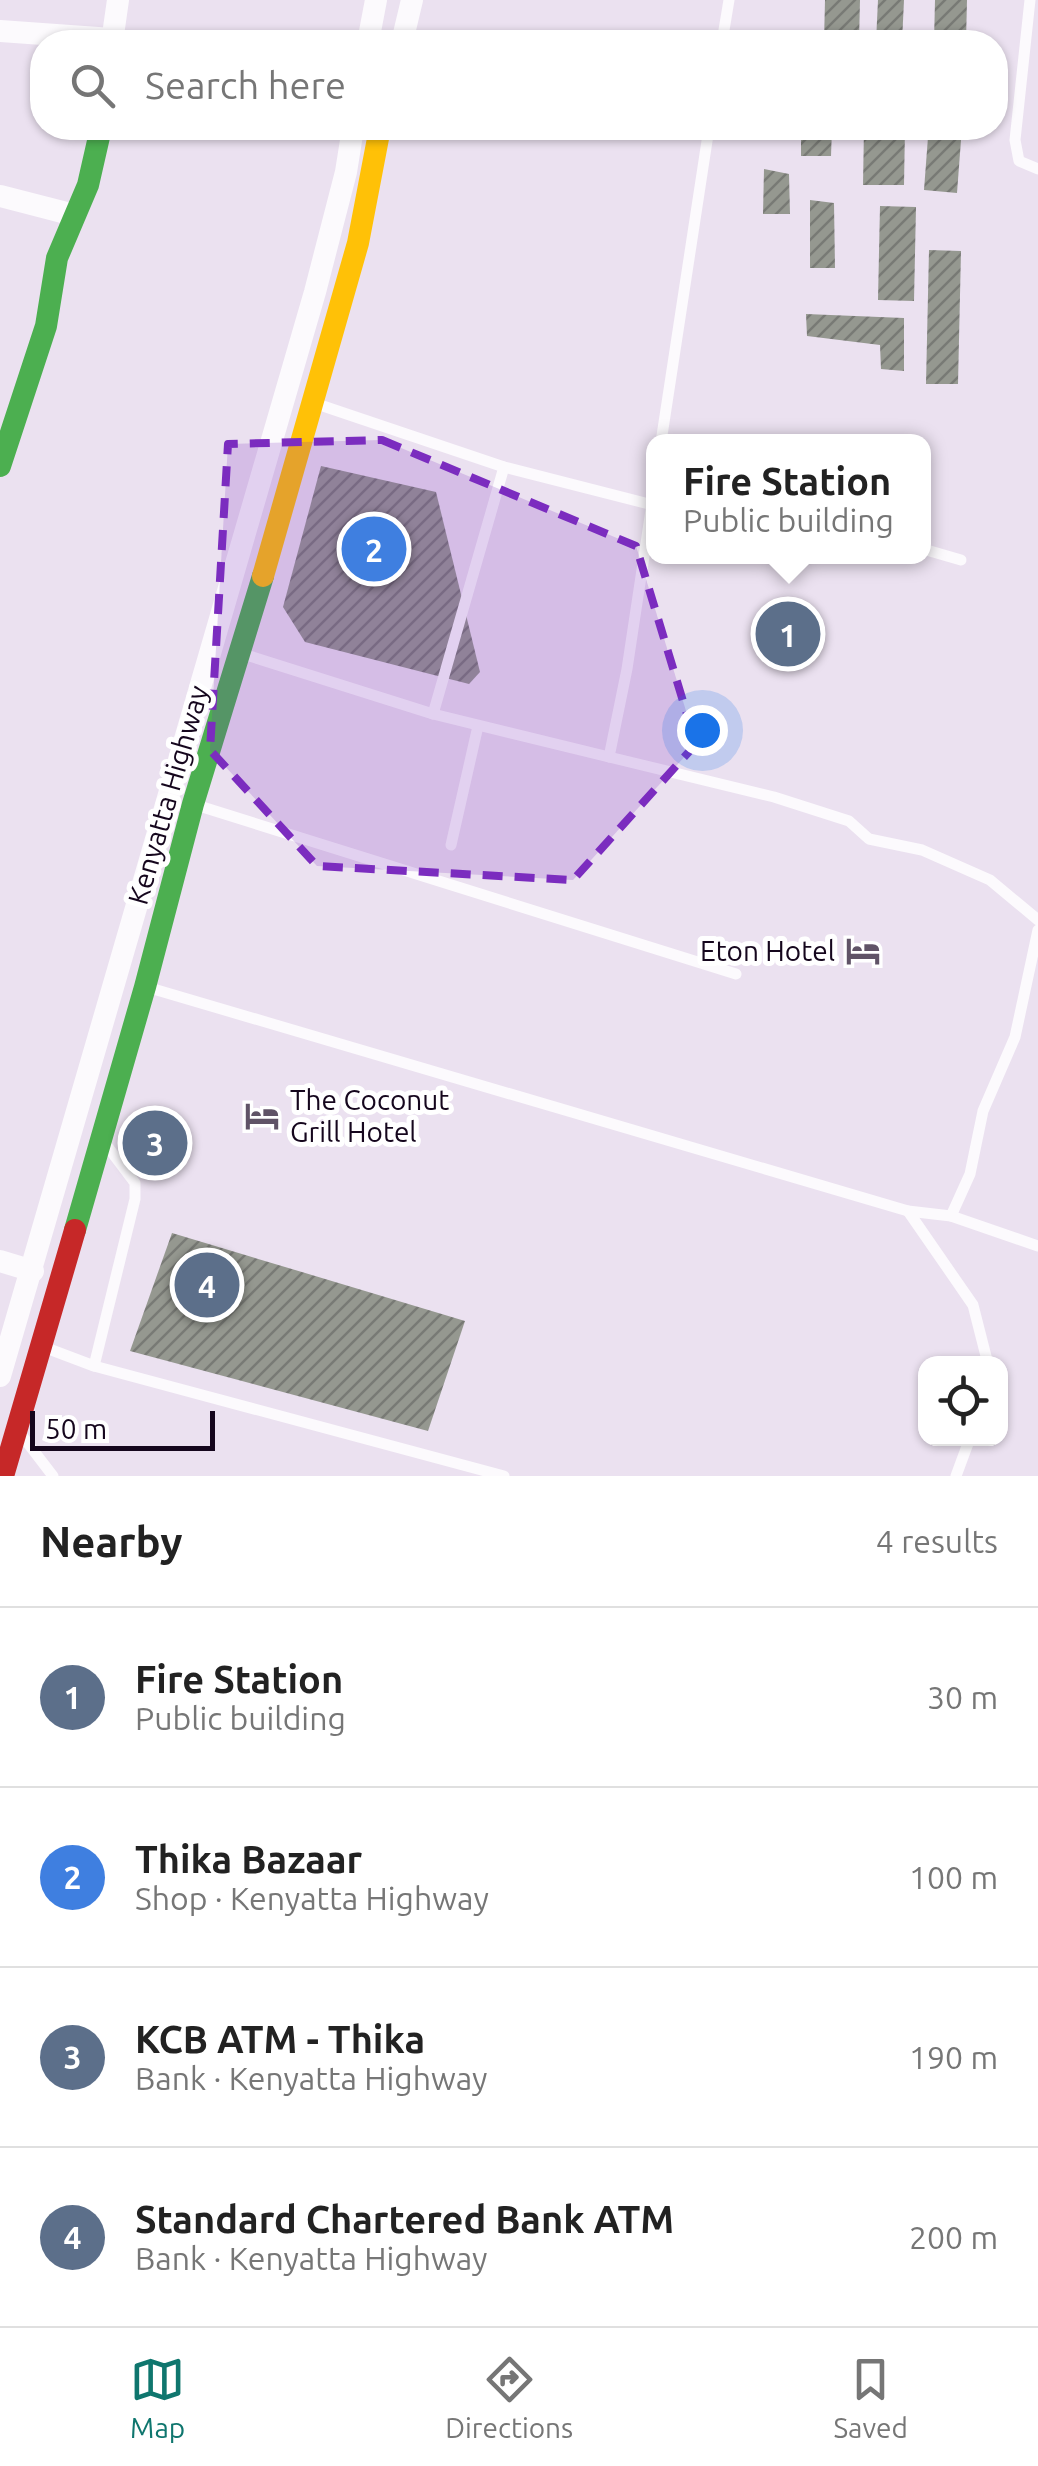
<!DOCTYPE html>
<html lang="en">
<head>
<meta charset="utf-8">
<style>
  :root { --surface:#fff; --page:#f2f2f2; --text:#222; --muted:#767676; --line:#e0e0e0; --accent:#0f766e }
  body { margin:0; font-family:Ubuntu,sans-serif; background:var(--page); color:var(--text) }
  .controls { position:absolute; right:30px; bottom:30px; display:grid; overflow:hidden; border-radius:20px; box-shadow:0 2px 8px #0004 }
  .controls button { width:90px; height:90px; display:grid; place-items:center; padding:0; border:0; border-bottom:2px solid var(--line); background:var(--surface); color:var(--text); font:50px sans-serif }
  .scale { position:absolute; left:30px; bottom:25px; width:185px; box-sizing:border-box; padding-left:10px; border:5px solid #15061d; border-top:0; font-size:28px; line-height:35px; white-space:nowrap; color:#15061d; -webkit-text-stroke:8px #fff; paint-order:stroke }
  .you { position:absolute; left:702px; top:730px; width:35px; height:35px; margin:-25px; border:8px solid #fff; border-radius:50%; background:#1a73e8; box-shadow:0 0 0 15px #1a73e833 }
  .badge { display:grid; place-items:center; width:65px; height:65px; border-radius:50%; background:var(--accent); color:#fff; font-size:32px; font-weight:700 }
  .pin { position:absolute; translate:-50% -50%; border:5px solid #fff; box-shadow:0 2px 10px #0006 }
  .popup { position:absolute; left:646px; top:434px; width:285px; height:130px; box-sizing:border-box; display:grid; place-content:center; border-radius:20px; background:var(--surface); filter:drop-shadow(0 2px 8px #0005); font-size:32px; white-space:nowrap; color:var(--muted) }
  .popup b { font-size:38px; color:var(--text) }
  .popup::after { content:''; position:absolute; left:50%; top:100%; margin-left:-20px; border:20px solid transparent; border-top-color:var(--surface) }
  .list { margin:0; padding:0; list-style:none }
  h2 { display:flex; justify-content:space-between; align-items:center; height:130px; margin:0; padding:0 40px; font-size:42px }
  h2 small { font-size:32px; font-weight:400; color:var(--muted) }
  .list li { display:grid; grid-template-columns:65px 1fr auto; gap:30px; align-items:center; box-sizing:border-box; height:180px; padding:0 40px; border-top:2px solid var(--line) }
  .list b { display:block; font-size:38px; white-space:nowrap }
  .list p { margin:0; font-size:32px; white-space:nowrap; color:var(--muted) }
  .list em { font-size:32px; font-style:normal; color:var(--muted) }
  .icon { flex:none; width:55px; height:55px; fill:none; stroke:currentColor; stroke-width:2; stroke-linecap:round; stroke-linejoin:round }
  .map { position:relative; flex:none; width:1038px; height:1476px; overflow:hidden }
  .search { position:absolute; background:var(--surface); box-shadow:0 2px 8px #0004; left:30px; right:30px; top:30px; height:110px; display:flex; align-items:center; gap:25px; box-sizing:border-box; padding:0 35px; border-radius:40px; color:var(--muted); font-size:38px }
  .sheet { height:850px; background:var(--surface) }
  nav { display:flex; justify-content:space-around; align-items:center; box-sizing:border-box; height:140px; border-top:2px solid var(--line); background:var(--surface); font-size:28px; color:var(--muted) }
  nav a { display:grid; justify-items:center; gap:5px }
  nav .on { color:var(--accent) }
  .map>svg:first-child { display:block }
  .building { fill:url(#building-hatch) }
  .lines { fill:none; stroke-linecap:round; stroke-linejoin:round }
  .lane { stroke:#fcfafd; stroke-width:11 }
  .street { stroke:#fcfafd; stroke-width:22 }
  .fast { stroke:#4caf50; stroke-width:22 }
  .slow { stroke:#ffc107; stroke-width:22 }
  .jam { stroke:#c62828; stroke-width:22 }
  .marked { fill:#7b2cbf; fill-opacity:0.2; stroke:#7b2cbf; stroke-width:8; stroke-dasharray:20 12; stroke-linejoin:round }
  .labels { text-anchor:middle; stroke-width:10; stroke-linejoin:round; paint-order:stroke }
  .street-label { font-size:28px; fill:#15061d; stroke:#fff }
  .poi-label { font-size:28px; fill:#15061d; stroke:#fff; text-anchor:end }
</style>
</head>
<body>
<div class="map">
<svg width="1038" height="1476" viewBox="0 0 1038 1476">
  <defs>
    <pattern id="building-hatch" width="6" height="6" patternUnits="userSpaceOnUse" patternTransform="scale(2.5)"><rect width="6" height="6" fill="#959890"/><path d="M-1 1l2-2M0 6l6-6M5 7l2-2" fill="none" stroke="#787a75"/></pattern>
  </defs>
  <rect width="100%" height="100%" fill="#ebe1f0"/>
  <g class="building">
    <polygon points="825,0 860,0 859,42 824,42"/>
    <polygon points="878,0 904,0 902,42 876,42"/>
    <polygon points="935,0 967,0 966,42 934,42"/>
    <polygon points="801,128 832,128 831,156 801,156"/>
    <polygon points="864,128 905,128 904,185 863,185"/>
    <polygon points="928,137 961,140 957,193 924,190"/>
    <polygon points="764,169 789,174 790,214 763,214"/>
    <polygon points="810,200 834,203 835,268 810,268"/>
    <polygon points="880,206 916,207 914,301 878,300"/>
    <polygon points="929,250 961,251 958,384 926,384"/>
    <polygon points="806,314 904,318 904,371 881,369 880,345 807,336"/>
    <polygon points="321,466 436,492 480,672 469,684 305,642 283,607"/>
    <polygon points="172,1233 465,1321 428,1431 130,1351"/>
  </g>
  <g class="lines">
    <g class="lane">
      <polyline points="1030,0 1015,140 1019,161 1038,169"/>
      <polyline points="722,42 729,0"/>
      <polyline points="317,404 504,467 653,505"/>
      <polyline points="661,442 709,128"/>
      <polyline points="653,497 627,669 609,757 774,797 849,821 869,839 922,850 990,880 1038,920"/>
      <polyline points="923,549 961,560"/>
      <polyline points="243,654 433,714 609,757"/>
      <polyline points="433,714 504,467"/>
      <polyline points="196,805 736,974"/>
      <polyline points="451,845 478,726"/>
      <polyline points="150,988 908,1211 951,1216 1038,1246"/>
      <polyline points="908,1211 973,1305 988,1364"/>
      <polyline points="951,1216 970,1174 983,1111 1015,1037 1038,930"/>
      <polyline points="41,1346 94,1366 504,1476"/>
      <polyline points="94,1366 135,1199 135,1183 104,1142"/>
      <polyline points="20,1433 53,1476"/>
      <polyline points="956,1476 970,1438"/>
    </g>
    <g class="street">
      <polyline points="0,31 112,39"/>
      <polyline points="112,42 118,0"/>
      <polyline points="368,42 376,0"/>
      <polyline points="402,42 412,0"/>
      <polyline points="0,196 74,215"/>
      <polyline points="0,1261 33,1271"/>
      <polyline points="0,1376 315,292 346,172 353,128"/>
    </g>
    <g class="fast">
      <polyline points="0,466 46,326 57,258 88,185 101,128"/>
      <polyline points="75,1230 145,987 193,804 263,576"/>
    </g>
    <polyline class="slow" points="263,576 358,243 380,128"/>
    <polyline class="jam" points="3,1476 75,1230"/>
  </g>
  <path class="marked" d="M 382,440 L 636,546 L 696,744 L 573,880 L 317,866 L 210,750 L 228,444 Z"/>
  <defs>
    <g id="hotel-bare" transform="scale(2.7)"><path d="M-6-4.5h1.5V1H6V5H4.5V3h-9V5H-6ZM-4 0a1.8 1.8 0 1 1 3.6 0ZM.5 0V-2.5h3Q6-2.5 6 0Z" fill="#605367" stroke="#fff" stroke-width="2.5" paint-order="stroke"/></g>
  </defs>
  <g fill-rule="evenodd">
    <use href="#hotel-bare" x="863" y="951"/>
    <use href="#hotel-bare" x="262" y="1116"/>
  </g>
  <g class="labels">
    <g class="street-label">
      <text transform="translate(168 795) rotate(-74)" y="10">Kenyatta Highway</text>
    </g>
    <g class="poi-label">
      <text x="835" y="961">Eton Hotel</text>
      <text x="290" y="1110" text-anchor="start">The Coconut<tspan x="290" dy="32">Grill Hotel</tspan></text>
    </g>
  </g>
</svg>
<div class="controls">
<button><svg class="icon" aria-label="locate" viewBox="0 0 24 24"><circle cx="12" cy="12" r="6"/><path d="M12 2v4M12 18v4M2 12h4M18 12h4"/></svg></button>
</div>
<div class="scale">50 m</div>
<div class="you"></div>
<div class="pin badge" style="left:788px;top:634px;background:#5c6f8a">1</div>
<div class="popup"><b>Fire Station</b>Public building</div>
<div class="pin badge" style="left:374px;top:549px;background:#3f7fe0">2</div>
<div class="pin badge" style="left:155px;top:1143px;background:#5c6f8a">3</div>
<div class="pin badge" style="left:207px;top:1285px;background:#5c6f8a">4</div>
<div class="search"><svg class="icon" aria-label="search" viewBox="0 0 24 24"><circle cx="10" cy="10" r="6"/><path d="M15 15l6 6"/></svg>Search here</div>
</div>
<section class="sheet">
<h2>Nearby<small>4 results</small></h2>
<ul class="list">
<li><span class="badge" style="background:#5c6f8a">1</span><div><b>Fire Station</b><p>Public building</p></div><em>30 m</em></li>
<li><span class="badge" style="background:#3f7fe0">2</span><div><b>Thika Bazaar</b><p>Shop · Kenyatta Highway</p></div><em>100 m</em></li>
<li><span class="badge" style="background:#5c6f8a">3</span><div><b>KCB ATM - Thika</b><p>Bank · Kenyatta Highway</p></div><em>190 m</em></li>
<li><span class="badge" style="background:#5c6f8a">4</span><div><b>Standard Chartered Bank ATM</b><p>Bank · Kenyatta Highway</p></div><em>200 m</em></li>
</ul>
</section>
<nav>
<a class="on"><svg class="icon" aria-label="map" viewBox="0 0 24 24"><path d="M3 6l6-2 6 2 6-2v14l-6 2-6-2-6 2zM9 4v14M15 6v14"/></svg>Map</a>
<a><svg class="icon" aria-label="directions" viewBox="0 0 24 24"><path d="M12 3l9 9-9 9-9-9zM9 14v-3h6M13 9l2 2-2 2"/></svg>Directions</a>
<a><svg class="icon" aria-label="saved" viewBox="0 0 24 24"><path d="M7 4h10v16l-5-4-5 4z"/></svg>Saved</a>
</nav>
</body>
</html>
